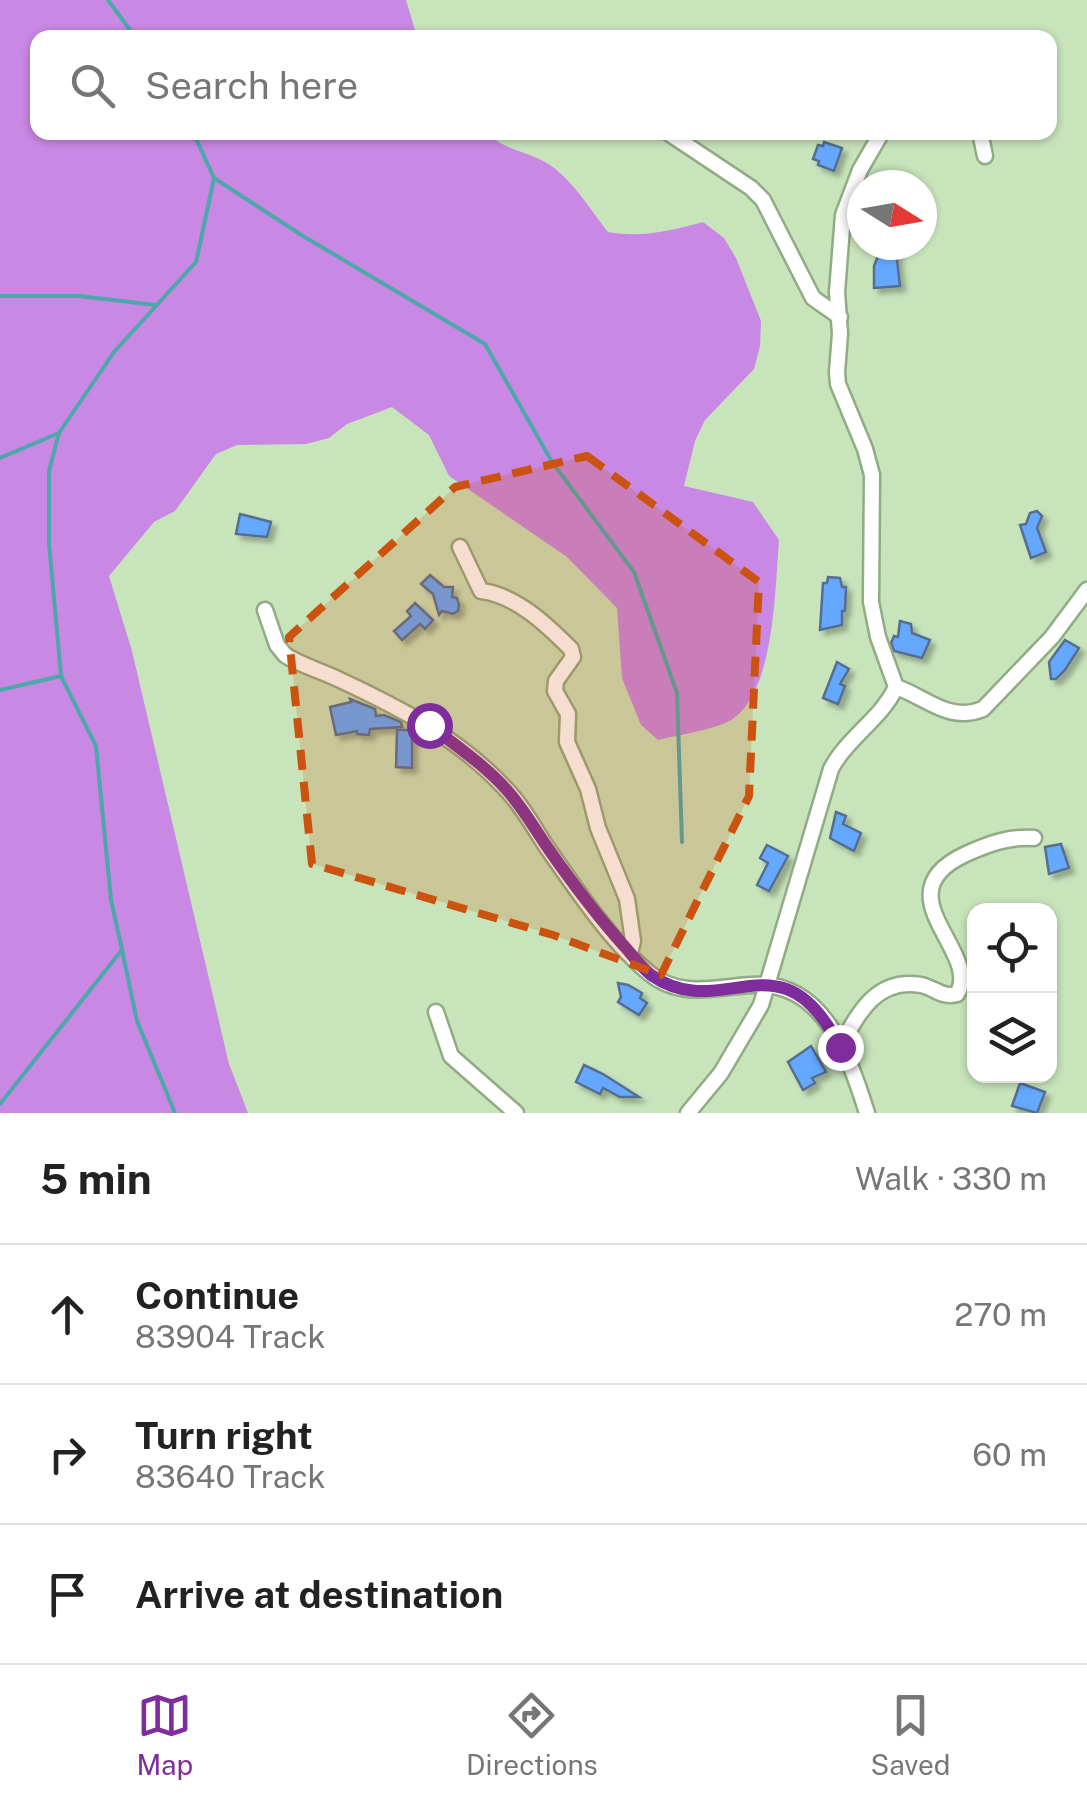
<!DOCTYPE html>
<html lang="en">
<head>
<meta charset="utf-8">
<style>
  :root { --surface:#fff; --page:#f2f2f2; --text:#222; --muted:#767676; --line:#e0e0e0; --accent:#7f2d9c }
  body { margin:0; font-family:"Public Sans",sans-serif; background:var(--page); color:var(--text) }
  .controls { position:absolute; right:30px; bottom:30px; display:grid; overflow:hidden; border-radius:20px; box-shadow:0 2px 8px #0004 }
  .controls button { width:90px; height:90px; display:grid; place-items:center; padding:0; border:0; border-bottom:2px solid var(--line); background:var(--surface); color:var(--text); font:50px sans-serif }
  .compass { position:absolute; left:847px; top:170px; width:90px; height:90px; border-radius:50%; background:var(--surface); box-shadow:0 2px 8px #0004; rotate:101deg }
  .stop { position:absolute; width:30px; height:30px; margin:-22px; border:8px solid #7f2d9c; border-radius:50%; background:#fff }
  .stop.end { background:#7f2d9c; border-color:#fff; box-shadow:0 2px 10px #0008 }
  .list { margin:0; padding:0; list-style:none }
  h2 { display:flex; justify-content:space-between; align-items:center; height:130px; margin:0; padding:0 40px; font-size:42px }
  h2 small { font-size:32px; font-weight:400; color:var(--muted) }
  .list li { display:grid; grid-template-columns:65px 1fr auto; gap:30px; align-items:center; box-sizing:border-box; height:140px; padding:0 40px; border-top:2px solid var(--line) }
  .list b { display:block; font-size:38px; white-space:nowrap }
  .list p { margin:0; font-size:32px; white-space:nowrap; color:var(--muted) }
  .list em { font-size:32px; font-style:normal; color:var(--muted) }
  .icon { flex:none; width:55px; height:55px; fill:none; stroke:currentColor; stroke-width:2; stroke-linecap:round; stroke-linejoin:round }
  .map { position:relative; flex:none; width:1087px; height:1113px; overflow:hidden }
  .search { position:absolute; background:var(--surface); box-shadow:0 2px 8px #0004; left:30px; right:30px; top:30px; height:110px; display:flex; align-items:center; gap:25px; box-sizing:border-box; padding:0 35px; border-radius:20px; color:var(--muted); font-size:38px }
  .sheet { height:550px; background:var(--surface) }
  nav { display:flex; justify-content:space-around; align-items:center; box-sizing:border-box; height:140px; border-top:2px solid var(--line); background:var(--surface); font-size:28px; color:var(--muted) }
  nav a { display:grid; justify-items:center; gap:5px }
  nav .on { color:var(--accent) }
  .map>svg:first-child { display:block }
  .forest { fill:#c988e4 }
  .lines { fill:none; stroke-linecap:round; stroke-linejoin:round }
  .stream { stroke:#4ca8a9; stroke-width:4 }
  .building { fill:#65a8ff; stroke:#556e90; stroke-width:2.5; filter:url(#shadow) }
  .minor-casing { stroke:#91ab85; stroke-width:19 }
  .minor { stroke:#fff; stroke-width:14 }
  .route { stroke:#7f2d9c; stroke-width:12 }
  .marked { fill:#cb530f; fill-opacity:0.2; stroke:#cb530f; stroke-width:8; stroke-dasharray:20 12; stroke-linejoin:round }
</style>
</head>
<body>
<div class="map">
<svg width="1087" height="1113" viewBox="0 0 1087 1113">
  <defs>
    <filter id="shadow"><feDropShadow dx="5" dy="5" stdDeviation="2.5" flood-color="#0004"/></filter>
  </defs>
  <rect width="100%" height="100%" fill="#c8e4bb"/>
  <path class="forest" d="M 0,0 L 406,0 L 417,37 L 38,38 L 38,132 L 487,133 C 505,151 530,151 550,165 C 574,182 590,209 608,232 C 642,238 670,231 703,222 L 724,238 L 736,258 L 761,321 L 760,346 L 754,369 L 705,420 L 695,441 L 684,486 L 753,502 L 779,540 C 775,587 775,688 734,718 C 719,729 678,735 658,740 L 641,725 L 622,678 L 617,608 L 567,557 L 449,476 L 429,435 L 392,407 L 347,424 L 329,438 L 306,444 L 237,445 L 216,454 L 175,511 L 154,522 L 109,576 L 132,651 L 229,1064 L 248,1113 L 0,1113 Z"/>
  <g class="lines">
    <g class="stream">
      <polyline points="108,0 136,38"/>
      <polyline points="214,178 303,236 485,344 552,462 634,572 677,693 682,842"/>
      <polyline points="0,296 79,296 155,305"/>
      <polyline points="0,458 59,433"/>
      <polyline points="0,690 61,676"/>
      <polyline points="0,1104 121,951"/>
      <polyline points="175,1113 137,1021 122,950 111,900 96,746 61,676 49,544 49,471 59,433 114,352 196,262 214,178 193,132"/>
    </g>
  </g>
  <g class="building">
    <polygon points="824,142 842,148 834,171 818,165 819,161 813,159 818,145 823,146"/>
    <polygon points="882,246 896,251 900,286 874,288 874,266"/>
    <polygon points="1037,511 1042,516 1037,528 1046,552 1031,558 1020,525 1026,524 1030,513"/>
    <polygon points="240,514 271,522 267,537 236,534"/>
    <polygon points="430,575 444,587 453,587 452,597 457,598 459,605 458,611 453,614 442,611 439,615 433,594 421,584"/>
    <polygon points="828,577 840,578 842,587 846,587 845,611 842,611 842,625 820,630 823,583 827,583"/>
    <polygon points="415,603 433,620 425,629 420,624 402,640 394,631 411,616 407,611"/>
    <polygon points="900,621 911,624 912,633 930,640 922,658 894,651 891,643 894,636 898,637"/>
    <polygon points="1065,640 1079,648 1065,670 1056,679 1051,679 1049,662"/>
    <polygon points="837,662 849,669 840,684 845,686 838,704 823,698"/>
    <polygon points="350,699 375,709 376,716 384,715 401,722 402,727 370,729 369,735 357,734 357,731 336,735 330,707 351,702"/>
    <polygon points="397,730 412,730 412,768 396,767"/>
    <polygon points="836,812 846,816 843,824 861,833 854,851 830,838"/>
    <polygon points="1061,844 1069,868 1049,874 1045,847"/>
    <polygon points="767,845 788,856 769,891 757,885 768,863 760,858"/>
    <polygon points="618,983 628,985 642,993 640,998 647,1003 639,1015 618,1002 621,997"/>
    <polygon points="811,1046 826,1072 812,1078 815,1083 803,1090 788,1062"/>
    <polygon points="584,1065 603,1074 639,1097 620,1097 603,1088 600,1094 576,1082"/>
    <polygon points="1020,1083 1045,1092 1037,1113 1012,1106"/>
  </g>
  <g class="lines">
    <g class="minor-casing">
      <g id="minor">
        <polyline points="667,132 751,188 763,200 813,298 840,317"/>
        <polyline points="980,132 985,156"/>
        <path d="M 460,547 L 481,591 C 516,595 547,625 571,649 L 573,657 L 556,681 L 555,691 L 568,714 L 567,742 L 588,789 L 598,828 L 627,899 L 633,941 L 630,953"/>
        <path d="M 265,610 L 277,645 L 285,655 C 302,666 322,671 340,680 C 400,708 458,738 504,787 C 522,805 534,828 548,849 C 576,889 611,942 649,973 C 680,999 715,987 751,985 C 823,979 849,1056 867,1113"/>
        <path d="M 896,687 C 926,697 949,723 983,709 L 1052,637 L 1087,590"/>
        <polyline points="436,1012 451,1056 516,1113"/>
        <path d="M 840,1047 C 858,1014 876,977 921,985 C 935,988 942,998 957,994 C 983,952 879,894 966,854 C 988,844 1010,836 1034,838"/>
        <path d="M 688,1113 L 721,1073 L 761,1005 L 831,769 C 847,738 882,718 896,687 L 878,637 L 871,602 L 872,475 L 865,449 L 838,384 L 837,372 L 840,334 L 837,292 L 843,215 L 860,170 L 882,132"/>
      </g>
    </g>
    <use href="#minor" class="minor"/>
  </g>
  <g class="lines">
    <path class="route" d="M 429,725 C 455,745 483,764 505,788 C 523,807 535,830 550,851 C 573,884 598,917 625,947 C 633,956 641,967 651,975 C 724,1026 780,929 840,1047"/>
  </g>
  <path class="marked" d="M 587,456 L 759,582 L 749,796 L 661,975 L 553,935 L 312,864 L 289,637 L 455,487 Z"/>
</svg>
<div class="controls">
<button><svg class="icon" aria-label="locate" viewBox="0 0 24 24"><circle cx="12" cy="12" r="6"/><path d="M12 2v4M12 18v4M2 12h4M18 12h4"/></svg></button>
<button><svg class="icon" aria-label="layers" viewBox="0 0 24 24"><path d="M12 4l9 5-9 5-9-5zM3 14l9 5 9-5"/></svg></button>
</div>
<svg class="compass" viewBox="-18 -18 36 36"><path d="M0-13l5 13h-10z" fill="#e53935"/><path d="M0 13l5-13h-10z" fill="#767676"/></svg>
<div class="stop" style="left:429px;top:725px"></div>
<div class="stop end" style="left:840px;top:1047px"></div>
<div class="search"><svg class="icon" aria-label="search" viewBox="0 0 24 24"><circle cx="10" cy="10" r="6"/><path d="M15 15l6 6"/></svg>Search here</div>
</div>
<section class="sheet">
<h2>5 min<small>Walk · 330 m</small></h2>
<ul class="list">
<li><svg class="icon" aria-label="ahead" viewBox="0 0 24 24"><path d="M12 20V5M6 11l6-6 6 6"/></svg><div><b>Continue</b><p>83904 Track</p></div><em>270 m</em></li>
<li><svg class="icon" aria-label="right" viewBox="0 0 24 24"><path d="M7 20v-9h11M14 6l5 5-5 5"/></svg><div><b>Turn right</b><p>83640 Track</p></div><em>60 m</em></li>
<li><svg class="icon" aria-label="arrive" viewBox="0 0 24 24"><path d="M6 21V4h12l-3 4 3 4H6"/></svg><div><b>Arrive at destination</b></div></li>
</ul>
</section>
<nav>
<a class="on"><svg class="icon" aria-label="map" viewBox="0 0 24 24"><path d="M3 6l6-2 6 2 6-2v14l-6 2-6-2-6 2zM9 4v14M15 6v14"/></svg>Map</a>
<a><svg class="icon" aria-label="directions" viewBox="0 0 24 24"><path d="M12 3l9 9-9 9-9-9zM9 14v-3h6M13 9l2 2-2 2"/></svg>Directions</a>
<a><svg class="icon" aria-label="saved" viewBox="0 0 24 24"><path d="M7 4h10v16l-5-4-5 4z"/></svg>Saved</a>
</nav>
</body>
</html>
